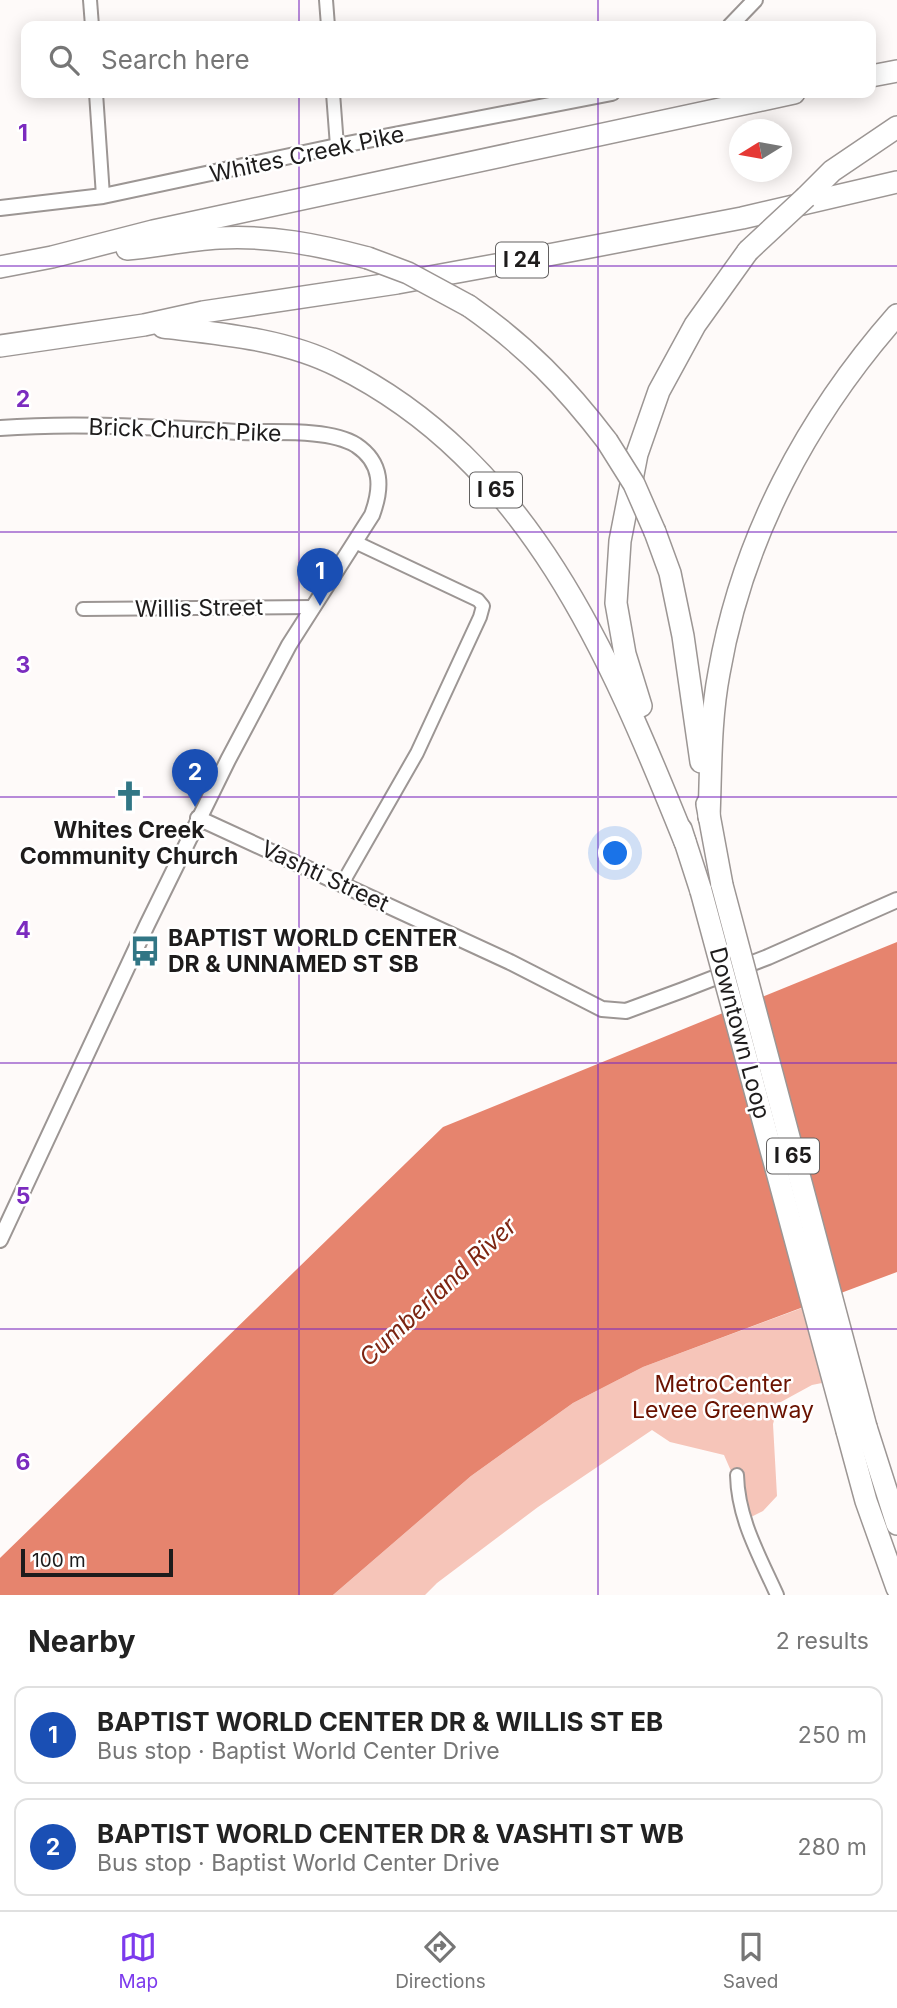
<!DOCTYPE html>
<html lang="en">
<head>
<meta charset="utf-8">
<style>
  :root { --surface:#fff; --page:#f6f6f6; --text:#222; --muted:#767676; --line:#e0e0e0; --accent:#7c3aed }
  body { margin:0; font-family:Inter,sans-serif; background:var(--page); color:var(--text) }
  .compass { position:absolute; left:729px; top:119px; width:63px; height:63px; border-radius:50%; background:var(--surface); box-shadow:0 4px 18px #0003; rotate:259deg }
  .scale { position:absolute; left:21px; bottom:18px; width:152px; box-sizing:border-box; padding-left:7px; border:4px solid #1e1c1c; border-top:0; font-size:19px; line-height:24px; white-space:nowrap; color:#1e1c1c; -webkit-text-stroke:5px #fff; paint-order:stroke }
  .you { position:absolute; left:616px; top:854px; width:24px; height:24px; margin:-18px; border:5px solid #fff; border-radius:50%; background:#1a73e8; box-shadow:0 0 0 10px #1a73e833 }
  .badge { display:grid; place-items:center; width:46px; height:46px; border-radius:50%; background:var(--accent); color:#fff; font-size:23px; font-weight:700 }
  .pin { position:absolute; translate:-50% -58px; filter:drop-shadow(0 2px 4px #0008) }
  .pin::after { content:''; position:absolute; top:37px; width:24px; height:21px; background:inherit; clip-path:polygon(0 0,100% 0,50% 100%) }
  .list { margin:0; padding:0; list-style:none }
  h2 { display:flex; justify-content:space-between; align-items:center; height:91px; margin:0; padding:0 28px; font-size:30px }
  h2 small { font-size:23px; font-weight:400; color:var(--muted) }
  .list li { display:grid; grid-template-columns:46px 1fr auto; gap:21px; align-items:center; box-sizing:border-box; height:98px; margin:0 14px 14px; padding:0 14px; border:2px solid var(--line); border-radius:14px }
  .list b { display:block; font-size:26px; white-space:nowrap }
  .list p { margin:0; font-size:23px; white-space:nowrap; color:var(--muted) }
  .list em { font-size:23px; font-style:normal; color:var(--muted) }
  .icon { flex:none; width:38px; height:38px; fill:none; stroke:currentColor; stroke-width:2; stroke-linecap:round; stroke-linejoin:round }
  .map { position:relative; flex:none; width:897px; height:1595px; overflow:hidden }
  .search { position:absolute; background:var(--surface); box-shadow:0 4px 18px #0003; left:21px; right:21px; top:21px; height:77px; display:flex; align-items:center; gap:18px; box-sizing:border-box; padding:0 24px; border-radius:14px; color:var(--muted); font-size:26px }
  .sheet { height:315px; background:var(--surface) }
  nav { display:flex; justify-content:space-around; align-items:center; box-sizing:border-box; height:98px; border-top:2px solid var(--line); background:var(--surface); font-size:19px; color:var(--muted) }
  nav a { display:grid; justify-items:center; gap:4px }
  nav .on { color:var(--accent) }
  .map>svg:first-child { display:block }
  .green { fill:#f6c5b9 }
  .water { fill:#e6846e }
  .lines { fill:none; stroke-linecap:round; stroke-linejoin:round }
  .minor-casing { stroke:#9c9694; stroke-width:16 }
  .tertiary-casing { stroke:#9c9694; stroke-width:18 }
  .motorway-casing { stroke:#9c9694; stroke-width:24 }
  .minor { stroke:#fff; stroke-width:12 }
  .tertiary { stroke:#fff; stroke-width:14 }
  .motorway { stroke:#fff; stroke-width:21 }
  .motorway-bridge-casing { stroke:#9c9694; stroke-width:24; stroke-linecap:butt }
  .motorway-bridge { stroke:#fff; stroke-width:21 }
  .grid { fill:none; stroke:#7b2cbf; stroke-width:2; stroke-opacity:0.55 }
  .labels { text-anchor:middle; stroke-width:5; stroke-linejoin:round; paint-order:stroke }
  .shield { fill:#fff; stroke:#626060; stroke-width:2 }
  .shield-label { font-size:21px; font-weight:bold; fill:#1e1c1c }
  .street-label { font-size:23px; fill:#1e1c1c; stroke:#fff }
  .poi-label { font-size:23px; font-weight:bold; fill:#1e1c1c; stroke:#fff }
  .park-label { font-size:23px; fill:#6a1200; stroke:#fff }
  .water-label { font-size:24px; font-style:italic; fill:#7c2512; stroke:#fff }
  .grid-label { font-size:23px; text-anchor:middle; font-weight:bold; fill:#7b2cbf; stroke:#fff; stroke-width:5; stroke-linejoin:round; paint-order:stroke }
</style>
</head>
<body>
<div class="map">
<svg width="897" height="1595" viewBox="0 0 897 1595">
  <rect width="100%" height="100%" fill="#fefaf9"/>
  <polygon class="green" points="802,1308 822,1383 812,1385 779,1403 773,1424 777,1496 763,1511 751,1517 724,1455 670,1442 652,1430 538,1507 437,1583 425,1595 333,1595 471,1476 573,1403 643,1367"/>
  <polygon class="water" points="897,942 897,1272 643,1367 573,1403 471,1476 333,1595 0,1595 0,1558 443,1127"/>
  <g class="lines">
    <g class="minor-casing">
      <g id="minor">
        <polyline points="90,0 92,26"/>
        <polyline points="326,0 328,26"/>
        <polyline points="96,93 103,196"/>
        <polyline points="333,93 337,146"/>
        <polyline points="83,609 314,607"/>
        <polyline points="342,884 417,753 480,617 483,606 478,600 355,542"/>
        <path d="M 737,1475 C 738,1519 759,1555 777,1595"/>
      </g>
    </g>
    <g class="tertiary-casing">
      <g id="tertiary">
        <polyline points="730,26 755,0"/>
        <polyline points="0,208 103,196 337,146 612,93"/>
        <path d="M 0,428 C 79,422 161,428 240,432 C 272,433 329,428 356,445 C 383,463 382,488 372,515 L 289,645 L 228,760 L 147,925 L 0,1240"/>
        <polyline points="198,818 510,962 602,1009 626,1011 683,990 768,957 897,900"/>
      </g>
    </g>
    <g class="motorway-casing">
      <g id="motorway">
        <polyline points="871,76 897,71"/>
        <polyline points="806,197 832,171 897,127"/>
        <path d="M 127,249 C 158,246 188,240 219,238 C 270,235 319,245 368,258"/>
        <polyline points="0,267 52,257 153,231 794,93"/>
        <path d="M 469,306 C 526,346 565,386 607,441"/>
        <path d="M 163,327 C 222,334 285,339 338,366 C 529,461 610,656 685,842"/>
        <polyline points="0,346 144,325 203,312 397,283 501,264 742,218 897,182"/>
        <polyline points="655,532 670,573 683,636 701,762"/>
        <polyline points="641,706 625,654 616,603 620,541 637,454 659,391 695,325 748,251"/>
        <polyline points="707,804 722,885"/>
        <path d="M 709,817 C 711,769 710,720 719,673 C 742,539 807,417 897,315"/>
        <polyline points="681,829 701,891"/>
        <polyline points="866,1427 897,1524"/>
        <polyline points="847,1431 866,1501 897,1588"/>
      </g>
    </g>
    <use href="#minor" class="minor"/>
    <use href="#tertiary" class="tertiary"/>
    <use href="#motorway" class="motorway"/>
    <g class="motorway-bridge-casing">
      <g id="motorway-bridge">
        <polyline points="748,251 806,197"/>
        <polyline points="368,258 408,273 469,306"/>
        <polyline points="607,441 634,484 655,532"/>
        <polyline points="722,885 866,1427"/>
        <polyline points="701,891 847,1431"/>
      </g>
    </g>
    <use href="#motorway-bridge" class="motorway-bridge"/>
  </g>
  <path class="grid" d="M 299,0 L 299,26M 598,0 L 598,26M 299,93 L 299,1595M 598,93 L 598,1595M 0,266 L 897,266M 0,532 L 897,532M 0,797 L 897,797M 0,1063 L 897,1063M 0,1329 L 897,1329"/>
  <defs>
    <g id="church-bare" transform="scale(2.415)"><path d="M-1.2-6h2.4v3.5h3.3v2.4h-3.3V6h-2.4V-.1h-3.3v-2.4h3.3Z" fill="#317685" stroke="#fff" stroke-width="2.5" paint-order="stroke"/></g>
    <g id="bus-bare" transform="scale(2.415)"><path d="M-5-6H5V4H4V6H2V4H-2V6H-4V4H-5ZM-3.5-4V0h7V-4ZM-3.5 1.2v1.5H-2V1.2ZM2 1.2v1.5H3.5V1.2Z" fill="#317685" stroke="#fff" stroke-width="2.5" paint-order="stroke"/></g>
  </defs>
  <g fill-rule="evenodd">
    <use href="#church-bare" x="129" y="796"/>
    <use href="#bus-bare" x="145" y="951"/>
  </g>
  <g class="labels">
    <g class="shield">
      <rect x="496" y="242.5" width="52" height="35" rx="5"/>
      <rect x="470" y="472.5" width="52" height="35" rx="5"/>
      <rect x="767" y="1138.5" width="52" height="35" rx="5"/>
    </g>
    <g class="shield-label">
      <text x="522" y="267">I 24</text>
      <text x="496" y="497">I 65</text>
      <text x="793" y="1163">I 65</text>
    </g>
    <g class="street-label">
      <text transform="translate(307 154) rotate(-12)" y="8">Whites Creek Pike</text>
      <text transform="translate(185 430) rotate(2)" y="8">Brick Church Pike</text>
      <text transform="translate(199 608) rotate(-1)" y="8">Willis Street</text>
      <text transform="translate(325 876) rotate(25)" y="8">Vashti Street</text>
      <text transform="translate(740 1033) rotate(75)" y="8">Downtown Loop</text>
    </g>
    <g class="poi-label">
      <text x="129" y="838">Whites Creek<tspan x="129" dy="26">Community Church</tspan></text>
      <text x="168" y="946" text-anchor="start">BAPTIST WORLD CENTER<tspan x="168" dy="26">DR &amp; UNNAMED ST SB</tspan></text>
    </g>
    <g class="park-label">
      <text x="723" y="1392">MetroCenter<tspan x="723" dy="26">Levee Greenway</tspan></text>
    </g>
    <g class="water-label">
      <text transform="translate(438 1292) rotate(-43)" y="8">Cumberland River</text>
    </g>
  </g>
  <g class="grid-label">
    <text x="23" y="141">1</text>
    <text x="23" y="407">2</text>
    <text x="23" y="673">3</text>
    <text x="23" y="938">4</text>
    <text x="23" y="1204">5</text>
    <text x="23" y="1470">6</text>
  </g>
</svg>
<svg class="compass" viewBox="-18 -18 36 36"><path d="M0-13l5 13h-10z" fill="#e53935"/><path d="M0 13l5-13h-10z" fill="#767676"/></svg>
<div class="scale">100 m</div>
<div class="you"></div>
<div class="pin badge" style="left:320px;top:606px;background:#1a4fb4">1</div>
<div class="pin badge" style="left:195px;top:807px;background:#1a4fb4">2</div>
<div class="search"><svg class="icon" aria-label="search" viewBox="0 0 24 24"><circle cx="10" cy="10" r="6"/><path d="M15 15l6 6"/></svg>Search here</div>
</div>
<section class="sheet">
<h2>Nearby<small>2 results</small></h2>
<ul class="list">
<li><span class="badge" style="background:#1a4fb4">1</span><div><b>BAPTIST WORLD CENTER DR &amp; WILLIS ST EB</b><p>Bus stop · Baptist World Center Drive</p></div><em>250 m</em></li>
<li><span class="badge" style="background:#1a4fb4">2</span><div><b>BAPTIST WORLD CENTER DR &amp; VASHTI ST WB</b><p>Bus stop · Baptist World Center Drive</p></div><em>280 m</em></li>
</ul>
</section>
<nav>
<a class="on"><svg class="icon" aria-label="map" viewBox="0 0 24 24"><path d="M3 6l6-2 6 2 6-2v14l-6 2-6-2-6 2zM9 4v14M15 6v14"/></svg>Map</a>
<a><svg class="icon" aria-label="directions" viewBox="0 0 24 24"><path d="M12 3l9 9-9 9-9-9zM9 14v-3h6M13 9l2 2-2 2"/></svg>Directions</a>
<a><svg class="icon" aria-label="saved" viewBox="0 0 24 24"><path d="M7 4h10v16l-5-4-5 4z"/></svg>Saved</a>
</nav>
</body>
</html>
